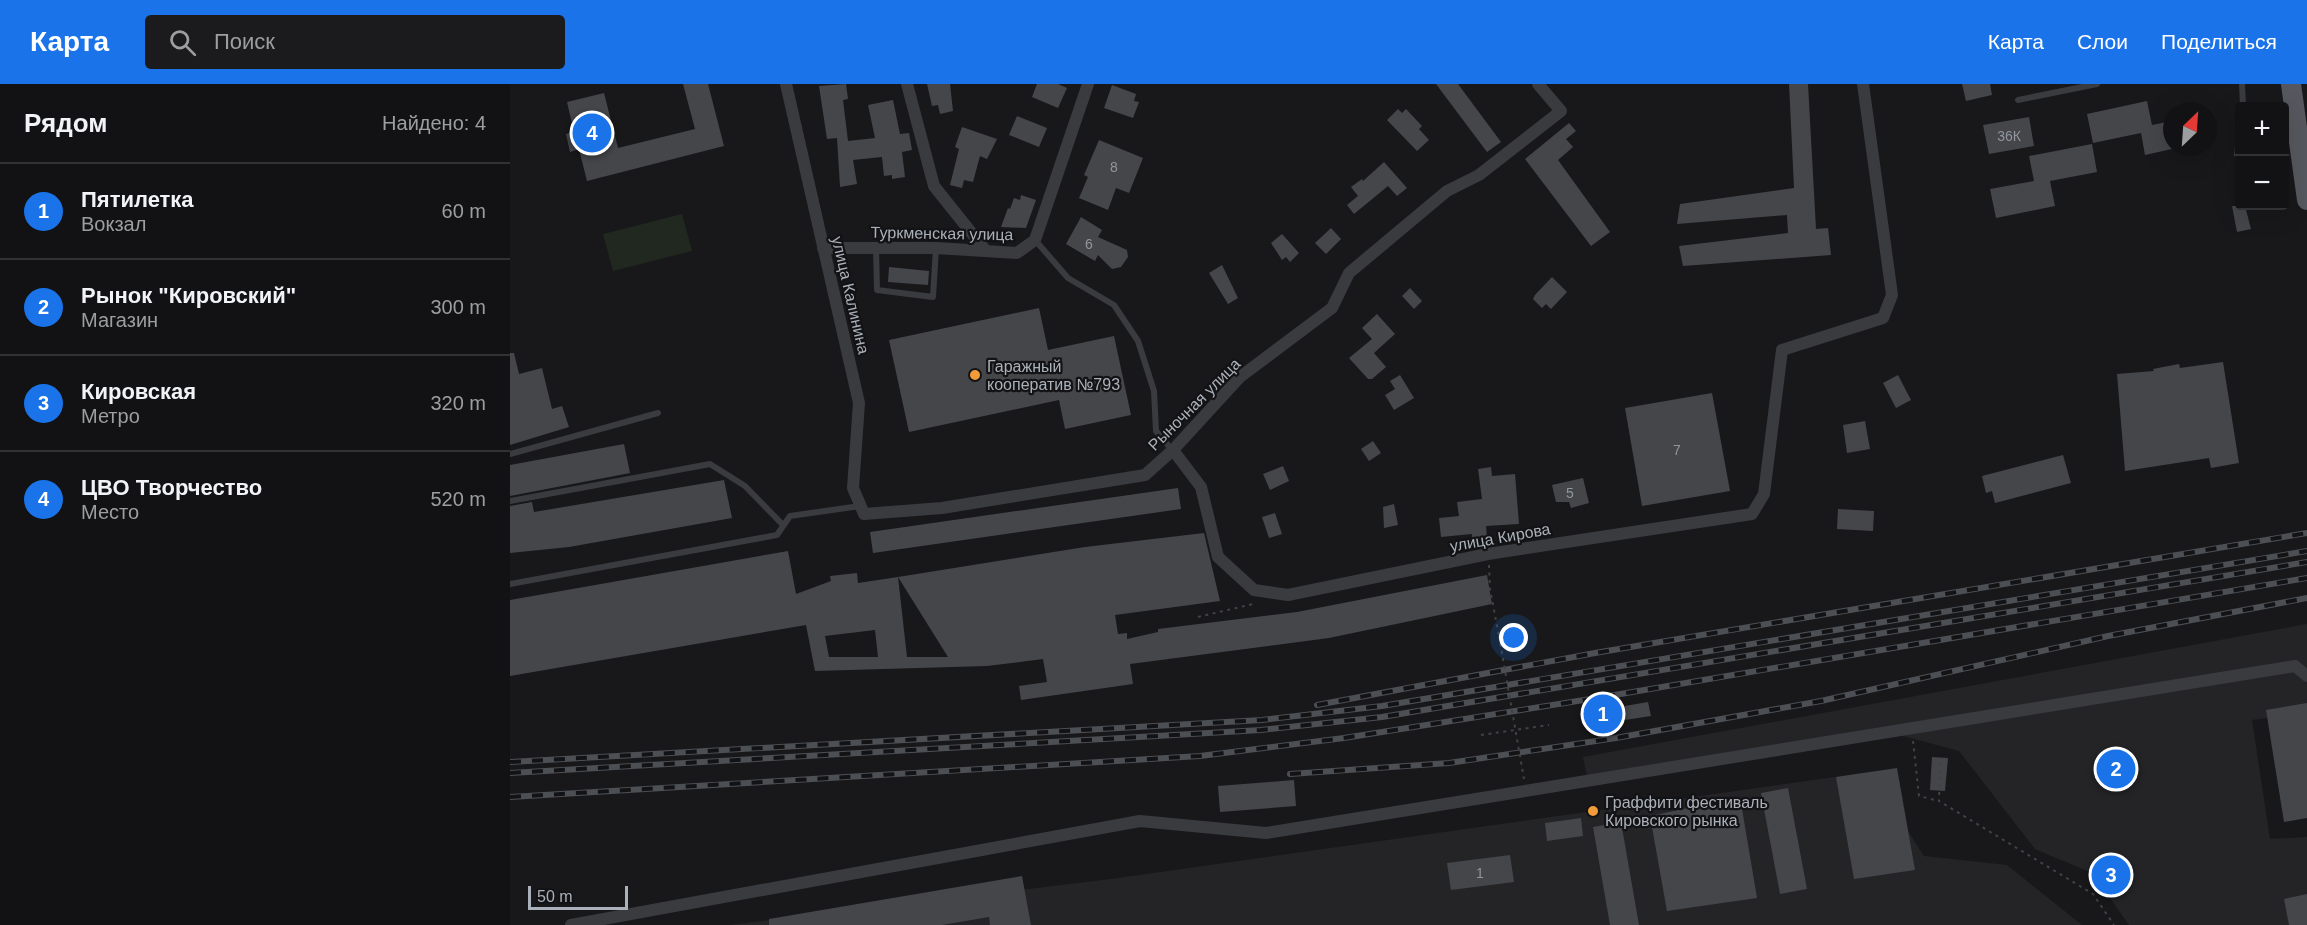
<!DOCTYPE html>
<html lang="ru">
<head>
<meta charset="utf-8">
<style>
  :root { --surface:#121214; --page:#1b1b1d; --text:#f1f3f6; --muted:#9c9ea0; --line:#313234; --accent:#1a73e8 }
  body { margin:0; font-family:Helvetica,sans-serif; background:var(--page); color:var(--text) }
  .controls { position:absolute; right:18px; top:18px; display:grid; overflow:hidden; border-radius:6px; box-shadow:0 6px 24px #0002 }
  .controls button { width:54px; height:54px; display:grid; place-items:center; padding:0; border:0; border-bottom:2px solid var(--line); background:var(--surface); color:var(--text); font:30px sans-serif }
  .compass { position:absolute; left:1653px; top:18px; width:54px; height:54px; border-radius:50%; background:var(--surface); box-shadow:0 6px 24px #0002; rotate:25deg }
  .scale { position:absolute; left:18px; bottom:15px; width:100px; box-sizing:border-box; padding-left:6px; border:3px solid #aab1ba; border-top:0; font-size:16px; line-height:21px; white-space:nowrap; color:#aab1ba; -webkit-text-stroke:4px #131315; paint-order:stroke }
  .you { position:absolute; left:1004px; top:554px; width:21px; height:21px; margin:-15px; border:4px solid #fff; border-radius:50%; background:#1a73e8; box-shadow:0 0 0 9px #1a73e833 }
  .badge { display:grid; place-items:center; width:39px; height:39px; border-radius:50%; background:var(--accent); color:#fff; font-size:20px; font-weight:700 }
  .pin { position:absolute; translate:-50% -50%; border:3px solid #fff; box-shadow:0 2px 6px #0006 }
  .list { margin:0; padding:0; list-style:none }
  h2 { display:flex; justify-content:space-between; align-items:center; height:78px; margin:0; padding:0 24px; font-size:26px }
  h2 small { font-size:20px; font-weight:400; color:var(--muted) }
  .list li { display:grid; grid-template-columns:39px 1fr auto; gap:18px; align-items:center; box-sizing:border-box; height:96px; padding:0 24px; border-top:2px solid var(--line) }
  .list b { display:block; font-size:22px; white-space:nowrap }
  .list p { margin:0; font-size:20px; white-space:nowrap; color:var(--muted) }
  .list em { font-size:20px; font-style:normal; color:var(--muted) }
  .icon { flex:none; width:33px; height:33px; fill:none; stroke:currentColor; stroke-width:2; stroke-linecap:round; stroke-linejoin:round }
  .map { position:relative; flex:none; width:1797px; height:841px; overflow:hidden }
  header { display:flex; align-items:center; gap:36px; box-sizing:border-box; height:84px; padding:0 30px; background:var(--accent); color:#fff }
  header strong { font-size:28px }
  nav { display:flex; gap:33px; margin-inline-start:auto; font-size:21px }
  .search { width:420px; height:54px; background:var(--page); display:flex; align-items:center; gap:15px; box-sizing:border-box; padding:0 21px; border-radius:6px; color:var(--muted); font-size:22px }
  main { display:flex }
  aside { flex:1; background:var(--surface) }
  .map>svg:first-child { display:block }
  .built { fill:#242427 }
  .green { fill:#202820 }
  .building { fill:#44464a; fill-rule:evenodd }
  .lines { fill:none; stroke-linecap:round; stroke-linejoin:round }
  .path { stroke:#3f4246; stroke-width:2; stroke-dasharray:3 4.5; stroke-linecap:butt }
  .service { stroke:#393b3f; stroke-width:6 }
  .minor { stroke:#393b3f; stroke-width:12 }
  .primary { stroke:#55585e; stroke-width:20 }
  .rail-casing { stroke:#4c4f54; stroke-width:6 }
  .rail { stroke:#131315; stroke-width:4; stroke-dasharray:11; stroke-linecap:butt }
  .path-bridge { stroke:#3f4246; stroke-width:2; stroke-dasharray:3 4.5; stroke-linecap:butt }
  .poi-dot { fill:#f19b39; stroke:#131315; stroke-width:2 }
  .labels { text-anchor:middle; stroke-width:4.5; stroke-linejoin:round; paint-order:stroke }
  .number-label { font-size:14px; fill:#90969e }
  .street-label { font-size:16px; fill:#aab1ba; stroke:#131315 }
  .poi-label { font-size:16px; fill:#aab1ba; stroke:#131315; text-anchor:start }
</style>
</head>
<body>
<header>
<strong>Карта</strong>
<div class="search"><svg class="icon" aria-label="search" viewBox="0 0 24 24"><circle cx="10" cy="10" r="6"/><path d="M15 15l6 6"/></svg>Поиск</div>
<nav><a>Карта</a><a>Слои</a><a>Поделиться</a></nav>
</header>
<main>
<aside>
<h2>Рядом<small>Найдено: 4</small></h2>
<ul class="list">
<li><span class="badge">1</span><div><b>Пятилетка</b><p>Вокзал</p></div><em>60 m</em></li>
<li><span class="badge">2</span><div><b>Рынок &quot;Кировский&quot;</b><p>Магазин</p></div><em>300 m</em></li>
<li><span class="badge">3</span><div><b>Кировская</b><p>Метро</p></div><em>320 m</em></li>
<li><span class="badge">4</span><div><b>ЦВО Творчество</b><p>Место</p></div><em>520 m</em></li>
</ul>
</aside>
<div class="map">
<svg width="1797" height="841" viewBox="0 0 1797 841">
  <rect width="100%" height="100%" fill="#18181a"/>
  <g class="built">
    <polygon points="1797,540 1797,629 1742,636 1760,755 1797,753 1797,841 1619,841 1582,789 1525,765 1449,667 1382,649 1078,697 1073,673"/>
    <polygon points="1360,688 1414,772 1497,781 1572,841 219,841 601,795"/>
  </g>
  <polygon class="green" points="172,130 182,167 103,187 93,150"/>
  <g class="building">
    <polygon points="173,0 198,0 214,62 77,97 69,65 60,68 56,50 64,48 57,18 94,9 108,64 185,45"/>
    <polygon points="336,0 338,15 333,16 338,57 365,54 358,21 383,16 390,50 399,49 402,66 392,68 395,93 382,95 382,91 374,92 372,73 343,76 347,100 330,103 327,54 317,55 309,2"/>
    <polygon points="417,0 440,0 443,27 430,30 428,21 422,22"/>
    <polygon points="527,0 548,0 557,4 548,24 522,13"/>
    <polygon points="926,0 948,0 991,58 977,68"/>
    <polygon points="1279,0 1298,0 1306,145 1318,144 1321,171 1173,182 1169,162 1278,149 1277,131 1167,140 1170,120 1284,104"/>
    <polygon points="1452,0 1480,0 1482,11 1456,17"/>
    <polygon points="602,1 626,10 624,17 629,18 623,34 594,24"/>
    <polygon points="1637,17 1642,41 1662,37 1662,65 1635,71 1631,49 1583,59 1577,30"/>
    <polygon points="888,25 892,29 896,25 912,42 909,45 919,56 907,67 877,36"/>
    <polygon points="507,32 537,44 529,63 499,51"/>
    <polygon points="1519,33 1524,62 1479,70 1473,41"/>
    <polygon points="1059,39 1066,47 1056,55 1063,63 1048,76 1100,148 1081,162 1015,75"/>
    <polygon points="452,43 487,55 477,75 470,72 463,98 454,96 452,104 440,101 449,65 445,63"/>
    <polygon points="589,56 633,74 619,109 606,104 598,126 569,114 578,93 574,91"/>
    <polygon points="1582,60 1587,88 1540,97 1545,122 1486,134 1480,105 1524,97 1519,72"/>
    <polygon points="874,78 897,104 887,112 878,102 844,130 837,121 848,112 841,103 852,95 853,97"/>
    <polygon points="511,111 526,116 516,144 491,143 498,124 500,125 504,114 510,116"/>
    <polygon points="1722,122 1735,122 1741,145 1727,148"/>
    <polygon points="571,133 592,146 588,153 617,166 618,173 611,183 602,185 588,171 585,177 556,160"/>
    <polygon points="821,144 831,155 816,170 805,159"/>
    <polygon points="772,150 789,169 780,178 776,173 772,176 761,159"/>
    <polygon points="712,181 728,214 718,220 699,189"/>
    <polygon points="379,183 419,187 418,201 378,198"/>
    <polygon points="1042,193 1057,208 1041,225 1036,220 1032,224 1023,215 1025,211"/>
    <polygon points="900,204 912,217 904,225 892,212"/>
    <polygon points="529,224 538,266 604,252 621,331 555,345 549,316 399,348 379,256"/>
    <polygon points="867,230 885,250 864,269 876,283 862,295 858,295 839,274 862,255 852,244"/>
    <polygon points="0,269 4,269 9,290 32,284 42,325 52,322 59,343 0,361"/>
    <polygon points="1713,278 1729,379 1701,384 1699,374 1615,387 1607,290 1644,287 1643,285 1669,280 1670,284"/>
    <polygon points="890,291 904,314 884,326 875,311 885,305 880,297"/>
    <polygon points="1388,291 1401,316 1386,324 1373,299"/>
    <polygon points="1202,309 1220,407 1132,422 1115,324"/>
    <polygon points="1355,337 1360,365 1337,369 1333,341"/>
    <polygon points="863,357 871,369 859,377 851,365"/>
    <polygon points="114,360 120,389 0,412 0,381"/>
    <polygon points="1553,371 1561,399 1485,419 1482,407 1476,409 1472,392"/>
    <polygon points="773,382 779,397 760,406 753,390"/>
    <polygon points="981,383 982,392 1005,390 1009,440 976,442 977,454 962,456 962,450 931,453 929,434 949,432 947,418 972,415 968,385"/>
    <polygon points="1073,394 1079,419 1061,424 1059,418 1046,418 1042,401"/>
    <polygon points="214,396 222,434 59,463 0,469 0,422 22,418 24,428"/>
    <polygon points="668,404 671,425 363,469 360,448"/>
    <polygon points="884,420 888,441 874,444 873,423"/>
    <polygon points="1328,425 1364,427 1363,447 1327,445"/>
    <polygon points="765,429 772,450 759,454 752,433"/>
    <path d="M 694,449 L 710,517 L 605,531 L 608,550 L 617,549 L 617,555 L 648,548 L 648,545 L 787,528 L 977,491 L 982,520 L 819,554 L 620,580 L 623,600 L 511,616 L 509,602 L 537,598 L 533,575 L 477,582 L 305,587 L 296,541 L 0,592 L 0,516 L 278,467 L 286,510 L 321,497 L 320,492 L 347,489 L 348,499 L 388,493 L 397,573 L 438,573 L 388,493 L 575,463 ZM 365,546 L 368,573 L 319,573 L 315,552 Z"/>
    <polygon points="1138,618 1141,632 1076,642 1074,629"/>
    <polygon points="1797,619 1797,734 1774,738 1756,626"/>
    <polygon points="1422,673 1438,674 1435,707 1420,706"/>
    <polygon points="1387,684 1405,786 1344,795 1326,693"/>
    <polygon points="784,696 786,722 710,728 708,702"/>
    <polygon points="1278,704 1297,805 1270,810 1251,709"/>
    <polygon points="1230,713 1247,814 1157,827 1140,732"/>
    <polygon points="1071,734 1073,752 1037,757 1035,739"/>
    <polygon points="1111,738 1129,841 1100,841 1083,743"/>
    <polygon points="1000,771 1004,798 941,806 937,779"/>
    <polygon points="512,792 521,841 480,841 479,833 432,841 259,841 259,835"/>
    <polygon points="1797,810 1797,841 1779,841 1774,815"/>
  </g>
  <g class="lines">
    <g class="path">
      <polyline points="979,481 980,505 989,552"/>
      <polyline points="688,533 743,520"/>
      <polyline points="971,651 1039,641"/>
      <polyline points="1403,657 1409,712 1429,717"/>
      <polyline points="1430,678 1429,717 1583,810 1604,841"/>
    </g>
    <g class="service">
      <polyline points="1732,0 1733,22"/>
      <polyline points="1508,16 1587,0"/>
      <polyline points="1727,71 1730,48"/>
      <polyline points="525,156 558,194 604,221 628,257 644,307 646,347 662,366"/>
      <polyline points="366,164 367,206 423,213 426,164"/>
      <polyline points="0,370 148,329"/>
      <polyline points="0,417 200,380 235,402 273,441"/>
      <polyline points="0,500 267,451 280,432 350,422"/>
    </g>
    <g class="minor">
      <polyline points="276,0 349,319 343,404 354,430 432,424 635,391 663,366 730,293 822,224 839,189 937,107 969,91 1051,27 1028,0"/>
      <polyline points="397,0 424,102 476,167"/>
      <polyline points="313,164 426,164 507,169 525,156 578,0"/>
      <polyline points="663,366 691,403 708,473 744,506 778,511 978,470 1242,430 1254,410 1272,266 1373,234 1382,211 1353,0"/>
      <polyline points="61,841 630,737 756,749 1785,582 1797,592"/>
    </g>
    <polyline class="primary" points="1781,0 1797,116"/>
    <g class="rail-casing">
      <g id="rail">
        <polyline points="807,621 1085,569 1797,449"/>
        <polyline points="0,678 752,636 872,622 1797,467"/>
        <polyline points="0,689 751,646 872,633 1797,478"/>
        <polyline points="780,690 939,679 1106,654 1311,617 1598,552 1797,514"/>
        <polyline points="0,713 690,672 834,654 1093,613 1797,494"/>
      </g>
    </g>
    <use href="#rail" class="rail"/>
    <polyline class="path-bridge" points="989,552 1014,695"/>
  </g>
  <g class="poi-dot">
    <circle cx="465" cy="291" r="6"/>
    <circle cx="1083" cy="727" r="6"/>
  </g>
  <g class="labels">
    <g class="number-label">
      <text x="1499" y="57">36К</text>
      <text x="604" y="88">8</text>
      <text x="579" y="165">6</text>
      <text x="1167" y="371">7</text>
      <text x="1060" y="414">5</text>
      <text x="970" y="794">1</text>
    </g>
    <g class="street-label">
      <text transform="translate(432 149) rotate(1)" y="6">Туркменская улица</text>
      <text transform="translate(341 211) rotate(77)" y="6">улица Калинина</text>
      <text transform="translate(684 320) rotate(-45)" y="6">Рыночная улица</text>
      <text transform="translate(990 453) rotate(-10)" y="6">улица Кирова</text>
    </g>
    <g class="poi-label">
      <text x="477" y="288">Гаражный<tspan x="477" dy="18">кооператив №793</tspan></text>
      <text x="1095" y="724">Граффити фестиваль<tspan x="1095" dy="18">Кировского рынка</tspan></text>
    </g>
  </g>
</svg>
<div class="controls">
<button>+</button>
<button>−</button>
</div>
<svg class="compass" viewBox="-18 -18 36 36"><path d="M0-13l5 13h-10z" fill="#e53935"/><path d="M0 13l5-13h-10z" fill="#9c9ea0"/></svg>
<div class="scale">50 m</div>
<div class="you"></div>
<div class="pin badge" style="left:1093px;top:630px">1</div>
<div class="pin badge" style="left:1606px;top:685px">2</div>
<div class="pin badge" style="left:1601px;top:791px">3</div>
<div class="pin badge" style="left:82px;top:49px">4</div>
</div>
</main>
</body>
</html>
